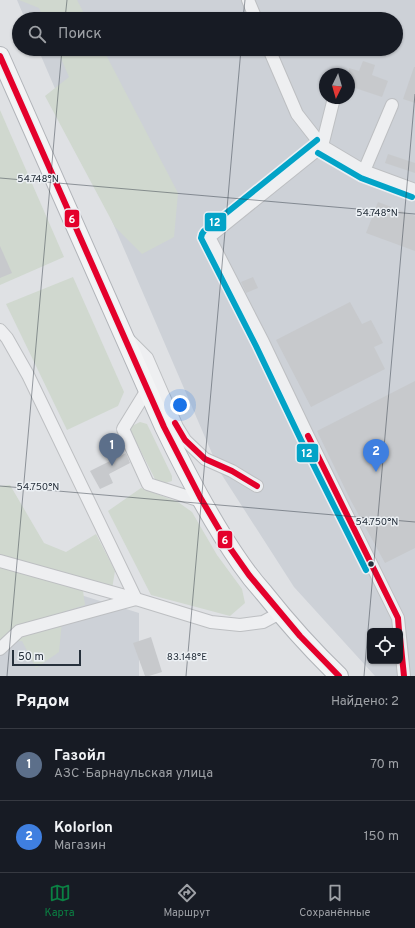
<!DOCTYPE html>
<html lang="ru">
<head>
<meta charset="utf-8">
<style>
  :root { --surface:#171b24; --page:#20242c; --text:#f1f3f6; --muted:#9ea1a6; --line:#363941; --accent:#0b8043 }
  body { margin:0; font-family:Overpass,sans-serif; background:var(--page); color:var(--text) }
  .controls { position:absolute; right:12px; bottom:12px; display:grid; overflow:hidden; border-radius:6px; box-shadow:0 1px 3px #0004 }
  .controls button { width:36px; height:36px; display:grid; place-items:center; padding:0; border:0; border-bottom:1px solid var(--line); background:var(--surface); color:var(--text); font:20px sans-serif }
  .compass { position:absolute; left:319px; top:68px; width:36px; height:36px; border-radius:50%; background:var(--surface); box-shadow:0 1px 3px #0004; rotate:185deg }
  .scale { position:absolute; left:12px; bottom:10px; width:69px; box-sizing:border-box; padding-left:4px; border:2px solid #27313c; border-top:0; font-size:11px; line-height:14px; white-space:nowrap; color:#27313c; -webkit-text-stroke:3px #ecf0f4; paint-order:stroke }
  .you { position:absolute; left:180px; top:405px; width:14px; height:14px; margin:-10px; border:3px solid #fff; border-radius:50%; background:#1a73e8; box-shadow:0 0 0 6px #1a73e833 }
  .badge { display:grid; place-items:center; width:26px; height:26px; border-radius:50%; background:var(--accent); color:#fff; font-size:13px; font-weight:700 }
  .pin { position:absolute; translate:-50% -33px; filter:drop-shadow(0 1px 2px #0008) }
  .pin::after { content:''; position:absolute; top:21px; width:14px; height:12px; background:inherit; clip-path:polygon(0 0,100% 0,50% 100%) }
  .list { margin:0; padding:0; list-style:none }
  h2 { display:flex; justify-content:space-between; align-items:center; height:52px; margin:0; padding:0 16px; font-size:17px }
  h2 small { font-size:13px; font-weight:400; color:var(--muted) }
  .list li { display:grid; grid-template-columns:26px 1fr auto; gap:12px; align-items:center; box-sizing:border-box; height:72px; padding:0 16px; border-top:1px solid var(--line) }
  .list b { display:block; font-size:15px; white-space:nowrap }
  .list p { margin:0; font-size:13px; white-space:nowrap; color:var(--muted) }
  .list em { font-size:13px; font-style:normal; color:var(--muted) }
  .icon { flex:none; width:22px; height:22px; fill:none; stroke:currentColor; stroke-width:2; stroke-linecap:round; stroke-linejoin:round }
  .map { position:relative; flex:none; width:415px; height:676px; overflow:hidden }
  .search { position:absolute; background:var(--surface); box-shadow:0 1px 3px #0004; left:12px; right:12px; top:12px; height:44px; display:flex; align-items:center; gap:10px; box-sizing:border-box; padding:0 14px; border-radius:22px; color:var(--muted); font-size:15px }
  .sheet { height:196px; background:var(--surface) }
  nav { display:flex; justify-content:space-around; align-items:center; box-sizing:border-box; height:56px; border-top:1px solid var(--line); background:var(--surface); font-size:11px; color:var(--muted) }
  nav a { display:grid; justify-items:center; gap:2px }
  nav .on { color:var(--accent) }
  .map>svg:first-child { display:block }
  .built { fill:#cdd1d7; fill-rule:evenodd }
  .green { fill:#d0d8cf }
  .building { fill:#c7c9cc }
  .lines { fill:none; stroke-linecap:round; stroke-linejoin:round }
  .minor-casing { stroke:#bdbfc2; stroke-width:14 }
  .highway-casing { stroke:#b1b4b9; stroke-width:20 }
  .minor { stroke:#eeeff1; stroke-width:12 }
  .highway { stroke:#f3f4f5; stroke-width:18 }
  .bus-1-casing { stroke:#ecf0f4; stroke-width:9 }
  .bus-2-casing { stroke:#ecf0f4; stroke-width:9 }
  .bus-1 { stroke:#e4002b; stroke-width:6 }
  .bus-2 { stroke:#02a3c7; stroke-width:6 }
  .ticks { fill:none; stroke:#27313c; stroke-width:1; stroke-opacity:0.45 }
  .bus-dot { fill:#27313c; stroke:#ecf0f4; stroke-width:1.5 }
  .ticks-label { font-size:10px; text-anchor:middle; fill:#27313c; stroke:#ecf0f4; stroke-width:3; stroke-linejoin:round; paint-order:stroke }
  .line-badge { stroke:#ecf0f4; stroke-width:1.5 }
  .badge-label { font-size:11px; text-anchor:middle; font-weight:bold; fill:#fff }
</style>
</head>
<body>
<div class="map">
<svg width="415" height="676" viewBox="0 0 415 676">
  <rect width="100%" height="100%" fill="#dfe1e4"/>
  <g class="built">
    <path d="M 17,0 L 415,0 L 415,676 L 375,676 L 294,587 L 220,472 L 38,49 L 396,49 L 396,19 L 25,19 ZM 325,74 L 349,74 L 349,98 L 325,98 ZM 370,631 L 400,631 L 400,661 L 370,661 Z"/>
    <polygon points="0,570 139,613 139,676 0,676"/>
  </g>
  <g class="green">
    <polygon points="19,0 77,0 87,19 44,19 39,8"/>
    <polygon points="57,49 103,49 178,193 174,237 142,254 115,227 45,96 69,77"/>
    <polygon points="0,110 64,257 0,285"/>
    <polygon points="73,277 124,392 118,406 67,430 6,304"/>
    <polygon points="140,422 147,424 172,476 172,481 163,484 156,481 132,434 130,427"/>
    <polygon points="10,485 44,543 66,552 96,534 115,571 112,589 0,557 0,486"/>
    <polygon points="141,488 178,502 192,512 217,555 242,589 245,603 230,616 151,595 108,511"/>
    <polygon points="0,566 83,591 85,605 63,612 59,652 36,668 22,641 0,642"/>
  </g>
  <g class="building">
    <polygon points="363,61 375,65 372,75 388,81 382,97 349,86 349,68 359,71"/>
    <polygon points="414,67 415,67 415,103 403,99"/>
    <polygon points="388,154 415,163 415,173 385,163"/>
    <polygon points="378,202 415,216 415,251 366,233"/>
    <polygon points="0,246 12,273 0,278"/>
    <polygon points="253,277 258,288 246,293 241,282"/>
    <polygon points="350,302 362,324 371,320 383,343 374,347 385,369 311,407 276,340"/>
    <polygon points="415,381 415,548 385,563 350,499 317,431"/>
    <polygon points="126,453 130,463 109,474 113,483 100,489 90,471"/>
    <polygon points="151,637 162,672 149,676 145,676 133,643"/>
  </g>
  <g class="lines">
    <g class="minor-casing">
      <g id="minor">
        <polyline points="248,0 256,19"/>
        <polyline points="269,49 297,114 322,146 364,171 415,190"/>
        <polyline points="334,98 322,146 209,237 263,342 308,436 398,618 404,676"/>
        <polyline points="364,171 392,105"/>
        <polyline points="0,330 7,338 28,375 136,599 19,631 0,649"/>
        <polyline points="129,340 147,358 177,427 185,440 205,459 232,471 257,486"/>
        <polyline points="147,390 123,429 148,484 201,501"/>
        <polyline points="0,561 136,599 211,622 240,625 263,622 280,613"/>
      </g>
    </g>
    <g class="highway-casing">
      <path id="highway" d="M 0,56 L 164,427 C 187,475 211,521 241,564 C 248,574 256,584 264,593 C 287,622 312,650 339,676"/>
    </g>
    <use href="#minor" class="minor"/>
    <use href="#highway" class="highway"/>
    <g class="bus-1-casing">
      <g id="bus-1">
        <polyline points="0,56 164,427 200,497 230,548 249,575 300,636 339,676"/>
        <polyline points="175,423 185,440 205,459 232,471 257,486"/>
        <polyline points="308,436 398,618 399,631"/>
        <polyline points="400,637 404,676"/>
      </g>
    </g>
    <g class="bus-2-casing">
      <g id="bus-2">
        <polyline points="317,140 204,231 202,234 201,238 256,346 301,440 366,570"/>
        <polyline points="318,153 361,178 412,197"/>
      </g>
    </g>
    <use href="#bus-1" class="bus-1"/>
    <use href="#bus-2" class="bus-2"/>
  </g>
  <path class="ticks" d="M 65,19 L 67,0M 243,19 L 245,0M 0,178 L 415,214M 0,486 L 415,522M 7,676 L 62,49M 186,676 L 241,49M 364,676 L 415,94"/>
  <circle class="bus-dot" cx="371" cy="564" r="3.5"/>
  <g class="ticks-label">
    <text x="38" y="182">54.748°N</text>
    <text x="377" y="216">54.748°N</text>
    <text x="38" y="490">54.750°N</text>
    <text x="377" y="525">54.750°N</text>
    <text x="187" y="660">83.148°E</text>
  </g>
  <g class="line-badge">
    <rect x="64" y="209" width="16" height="19" rx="4" fill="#e4002b"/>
    <rect x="204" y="212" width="23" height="20" rx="4" fill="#02a3c7"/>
    <rect x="296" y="443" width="23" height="20" rx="4" fill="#02a3c7"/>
    <rect x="217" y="530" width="16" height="19" rx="4" fill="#e4002b"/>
  </g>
  <g class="badge-label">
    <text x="72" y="223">6</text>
    <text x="215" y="226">12</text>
    <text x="307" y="457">12</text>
    <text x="225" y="544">6</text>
  </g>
</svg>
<div class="controls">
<button><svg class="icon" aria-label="locate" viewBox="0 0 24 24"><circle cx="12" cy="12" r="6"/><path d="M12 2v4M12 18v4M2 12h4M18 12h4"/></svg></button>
</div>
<svg class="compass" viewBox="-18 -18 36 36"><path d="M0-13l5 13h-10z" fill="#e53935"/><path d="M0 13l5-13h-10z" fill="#9ea1a6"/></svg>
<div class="scale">50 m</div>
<div class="you"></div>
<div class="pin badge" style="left:112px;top:466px;background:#5c6f8a">1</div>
<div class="pin badge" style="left:376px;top:472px;background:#3f7fe0">2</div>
<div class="search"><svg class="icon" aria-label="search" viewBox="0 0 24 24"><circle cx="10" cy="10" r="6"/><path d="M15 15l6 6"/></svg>Поиск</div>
</div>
<section class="sheet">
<h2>Рядом<small>Найдено: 2</small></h2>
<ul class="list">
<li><span class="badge" style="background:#5c6f8a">1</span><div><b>Газойл</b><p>АЗС · Барнаульская улица</p></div><em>70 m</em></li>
<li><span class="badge" style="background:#3f7fe0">2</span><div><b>Kolorlon</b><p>Магазин</p></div><em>150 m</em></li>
</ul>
</section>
<nav>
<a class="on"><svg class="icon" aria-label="map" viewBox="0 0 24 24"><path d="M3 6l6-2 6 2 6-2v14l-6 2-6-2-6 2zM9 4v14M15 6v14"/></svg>Карта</a>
<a><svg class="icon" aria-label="directions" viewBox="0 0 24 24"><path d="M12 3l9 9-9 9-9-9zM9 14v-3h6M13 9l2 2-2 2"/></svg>Маршрут</a>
<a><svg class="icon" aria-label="saved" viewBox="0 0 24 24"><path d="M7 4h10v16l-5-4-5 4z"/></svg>Сохранённые</a>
</nav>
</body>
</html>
